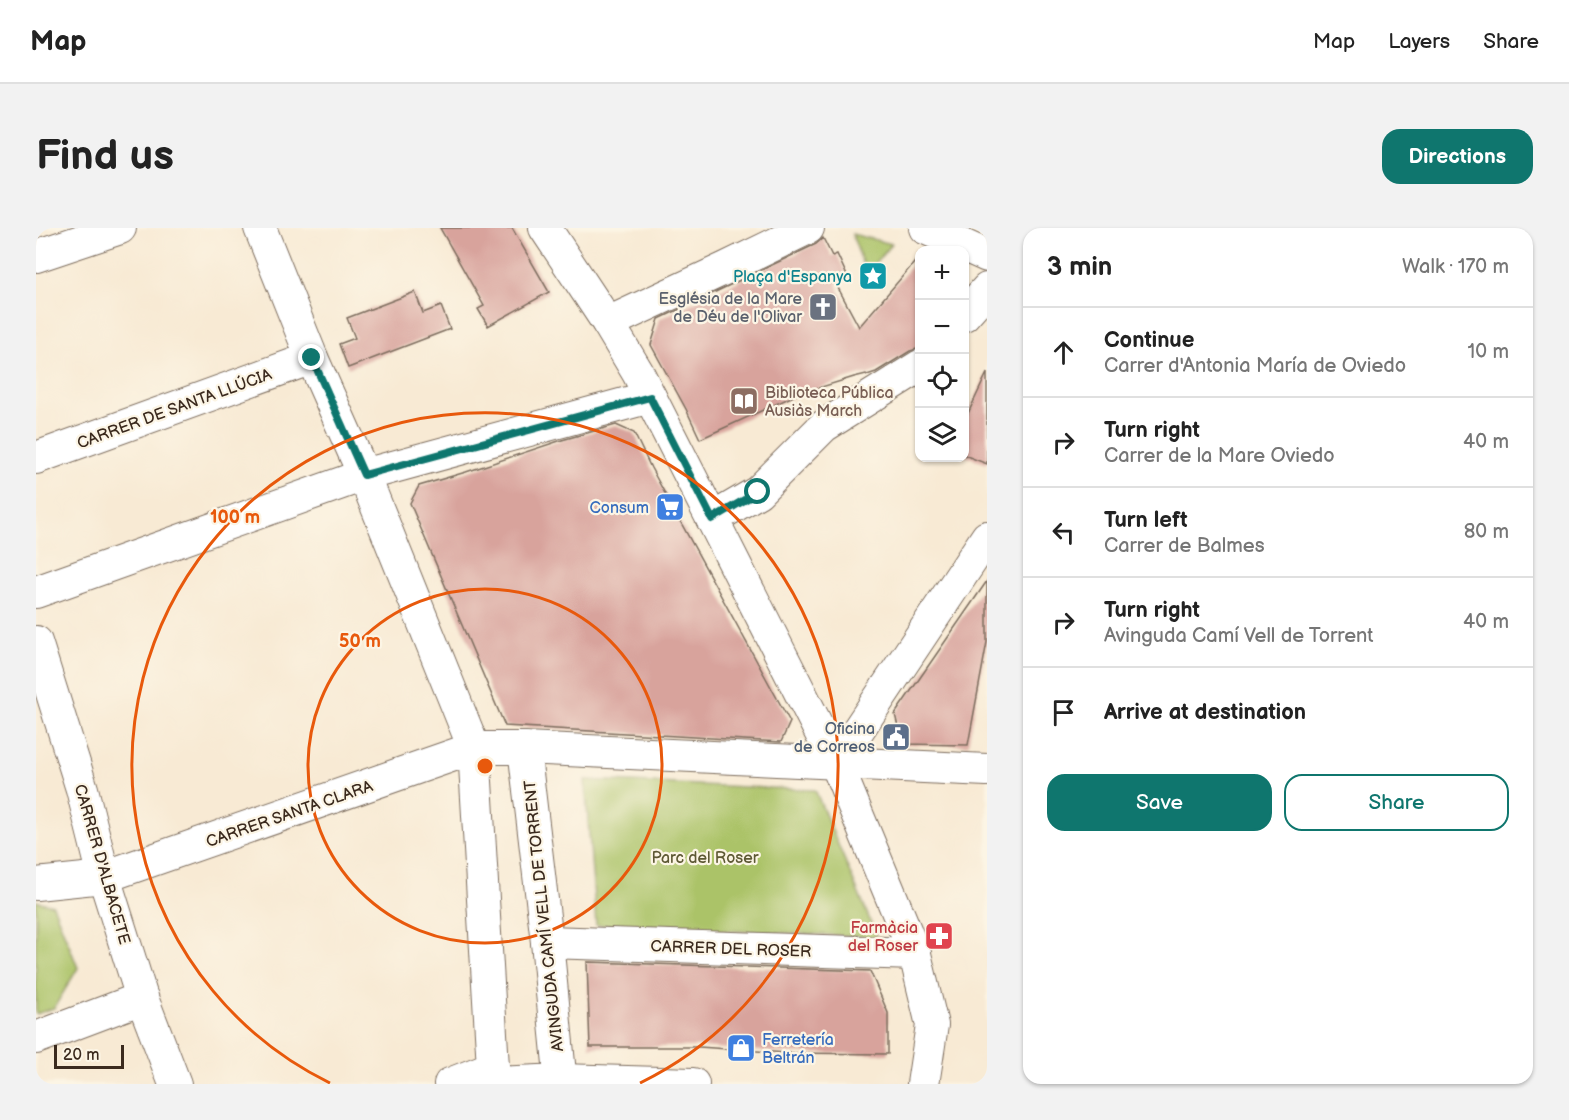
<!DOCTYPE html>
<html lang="en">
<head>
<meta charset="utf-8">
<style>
  :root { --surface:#fff; --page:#f2f2f2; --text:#222; --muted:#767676; --line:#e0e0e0; --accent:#0f766e }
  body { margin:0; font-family:"Balsamiq Sans",sans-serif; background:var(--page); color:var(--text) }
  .controls { position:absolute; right:18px; top:18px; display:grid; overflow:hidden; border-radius:12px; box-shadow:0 2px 4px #0004 }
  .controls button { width:54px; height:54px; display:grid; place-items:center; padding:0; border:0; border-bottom:2px solid var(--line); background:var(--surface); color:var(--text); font:30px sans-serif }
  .scale { position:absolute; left:18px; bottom:15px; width:70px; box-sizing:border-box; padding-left:6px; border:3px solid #3b2a1e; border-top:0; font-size:16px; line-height:21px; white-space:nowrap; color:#3b2a1e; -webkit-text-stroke:4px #fcf5e5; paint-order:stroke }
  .stop { position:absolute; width:18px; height:18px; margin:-14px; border:4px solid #0f766e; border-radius:50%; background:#fff }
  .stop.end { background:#0f766e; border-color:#fff; box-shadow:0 2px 6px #0008 }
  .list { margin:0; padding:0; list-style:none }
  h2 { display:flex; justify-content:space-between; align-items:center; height:78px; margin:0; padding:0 24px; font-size:26px }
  h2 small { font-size:20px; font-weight:400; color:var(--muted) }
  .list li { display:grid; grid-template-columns:39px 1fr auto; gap:18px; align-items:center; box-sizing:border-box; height:90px; padding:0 24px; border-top:2px solid var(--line) }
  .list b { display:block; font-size:22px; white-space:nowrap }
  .list p { margin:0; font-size:20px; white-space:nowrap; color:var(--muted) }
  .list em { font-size:20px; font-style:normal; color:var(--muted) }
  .actions { display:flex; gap:12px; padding:18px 24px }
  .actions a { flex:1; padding:14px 0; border:2px solid var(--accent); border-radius:18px; text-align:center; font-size:21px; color:var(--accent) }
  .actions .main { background:var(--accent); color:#fff }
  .icon { flex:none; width:33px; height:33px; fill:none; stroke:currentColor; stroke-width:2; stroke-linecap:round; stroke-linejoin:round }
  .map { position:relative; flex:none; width:951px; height:856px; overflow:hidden; border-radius:18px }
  header { display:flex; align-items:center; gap:36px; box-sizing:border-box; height:84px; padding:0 30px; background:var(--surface); border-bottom:2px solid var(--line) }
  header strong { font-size:28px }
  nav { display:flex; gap:33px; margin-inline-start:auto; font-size:21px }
  .intro { display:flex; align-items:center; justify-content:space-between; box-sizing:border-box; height:144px; padding:0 36px }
  h1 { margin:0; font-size:42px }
  .button { padding:15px 27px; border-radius:18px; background:var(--accent); color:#fff; font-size:21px; font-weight:700 }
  main { display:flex; gap:36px; padding:0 36px }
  aside { flex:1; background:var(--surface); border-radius:18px; box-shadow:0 2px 4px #0004 }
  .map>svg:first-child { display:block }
  .green { fill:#abc368; stroke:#737643; stroke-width:1.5 }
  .building { fill:#d8a39c }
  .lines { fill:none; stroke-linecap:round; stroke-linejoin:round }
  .minor-casing { stroke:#7d6d5e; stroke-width:34 }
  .minor { stroke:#fff; stroke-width:32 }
  .route { stroke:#0f766e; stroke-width:8 }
  .ring { fill:none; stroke:#e8590c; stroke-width:3 }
  .labels { text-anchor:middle; stroke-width:4.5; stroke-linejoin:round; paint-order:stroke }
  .culture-label { font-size:16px; fill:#0d838f; stroke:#fcf5e5; text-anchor:end }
  .worship-label { font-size:16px; fill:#5b616d; stroke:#fcf5e5; text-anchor:end }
  .education-label { font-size:16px; fill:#785e54; stroke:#fcf5e5; text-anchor:start }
  .street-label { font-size:16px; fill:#3b2a1e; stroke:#fcf5e5 }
  .shop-label { font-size:16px; fill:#366cbe; stroke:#fcf5e5; text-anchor:end }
  .service-label { font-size:16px; fill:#4e5e75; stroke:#fcf5e5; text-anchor:end }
  .park-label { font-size:16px; fill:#5d5834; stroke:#fcf5e5 }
  .health-label { font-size:16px; fill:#be3a42; stroke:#fcf5e5; text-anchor:end }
  .centre { fill:#e8590c; stroke:#fcf5e5; stroke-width:3 }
  .ring-label { font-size:18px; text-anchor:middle; font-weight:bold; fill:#e8590c; stroke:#fcf5e5; stroke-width:4.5; stroke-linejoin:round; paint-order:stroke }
</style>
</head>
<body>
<header>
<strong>Map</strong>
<nav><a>Map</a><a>Layers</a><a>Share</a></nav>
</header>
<div class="intro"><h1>Find us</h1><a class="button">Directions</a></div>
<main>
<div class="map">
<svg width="951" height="856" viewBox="0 0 951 856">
  <rect width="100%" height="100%" fill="#fcf5e5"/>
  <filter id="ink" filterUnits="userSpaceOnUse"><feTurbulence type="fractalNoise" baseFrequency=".0167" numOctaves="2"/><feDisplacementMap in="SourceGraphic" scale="12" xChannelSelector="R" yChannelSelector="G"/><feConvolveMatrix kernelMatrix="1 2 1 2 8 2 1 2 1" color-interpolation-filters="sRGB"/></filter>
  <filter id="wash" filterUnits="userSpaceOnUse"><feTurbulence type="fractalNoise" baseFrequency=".008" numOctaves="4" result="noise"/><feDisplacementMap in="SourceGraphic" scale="24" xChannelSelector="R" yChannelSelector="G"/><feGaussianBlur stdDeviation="1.35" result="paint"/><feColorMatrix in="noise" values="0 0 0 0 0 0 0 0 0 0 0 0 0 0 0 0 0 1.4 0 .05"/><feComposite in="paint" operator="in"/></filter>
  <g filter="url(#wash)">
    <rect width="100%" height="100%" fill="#f8ead4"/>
    <g class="green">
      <polygon points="816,6 856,16 830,45"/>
      <polygon points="549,552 779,562 841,709 560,697"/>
      <polygon points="0,673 17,677 42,740 18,780 0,786"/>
    </g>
    <g id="blocks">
      <g class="building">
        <polygon points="404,0 476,0 513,64 452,98 442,81 448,78"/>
        <polygon points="787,10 796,28 801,26 812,50 800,56 823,99 884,28 884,120 874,123 840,144 831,147 830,146 818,149 782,160 781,162 765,167 764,165 664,211 650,181 615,117 623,91 780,16"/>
        <polygon points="379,64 387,85 405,78 414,101 312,140 303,116 319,110 311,90"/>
        <polygon points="951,145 951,236 928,227 928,194"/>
        <polygon points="580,197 598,205 615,240 754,494 745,514 469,498 374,275 383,258 430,244 526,212"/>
        <polygon points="951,353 951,414 932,517 866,516 859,486"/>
        <polygon points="551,734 834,743 852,785 852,826 751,825 663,819 554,819"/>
      </g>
    </g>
  </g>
  <g filter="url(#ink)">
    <use href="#blocks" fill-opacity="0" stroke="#7d6d5e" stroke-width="1.5"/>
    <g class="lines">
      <g class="minor-casing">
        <g id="minor">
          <polyline points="224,0 276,130 328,247 438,520 458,856"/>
          <polyline points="509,0 572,95 602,145 800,535 879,726 896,797 887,856"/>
          <polyline points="889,0 951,28"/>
          <polyline points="0,28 84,0"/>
          <polyline points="928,87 951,61"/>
          <polyline points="572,95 690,40 772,0"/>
          <polyline points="0,230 276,130"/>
          <polyline points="676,291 722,264 788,198 884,138"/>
          <polyline points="0,364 328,247 614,169"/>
          <polyline points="0,414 46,561 68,649 106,770 139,856"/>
          <polyline points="488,520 511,714 525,856"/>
          <polyline points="800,535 951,309"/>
          <polyline points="0,656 68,649 438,520 488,520 951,542"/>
          <polyline points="511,714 879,726"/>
          <polyline points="0,810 106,770"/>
          <polyline points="458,855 525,852 657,856"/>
          <polyline points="414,856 457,839"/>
        </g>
      </g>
      <use href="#minor" class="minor"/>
    </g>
  </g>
  <g class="lines" filter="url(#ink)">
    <polyline class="route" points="276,130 328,247 614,169 676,291 722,264"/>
  </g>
  <g class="ring">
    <circle cx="449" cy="538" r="177"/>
    <path d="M294 855A353 353 0 1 1 604 855"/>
  </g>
  <defs>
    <g id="sight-square" transform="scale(1.5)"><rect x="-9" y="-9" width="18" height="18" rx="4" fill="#0f9aa8" stroke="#fcf5e5"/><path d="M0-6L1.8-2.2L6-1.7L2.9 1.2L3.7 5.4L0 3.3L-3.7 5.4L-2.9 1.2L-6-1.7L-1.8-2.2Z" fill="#fff"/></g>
    <g id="church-square" transform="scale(1.5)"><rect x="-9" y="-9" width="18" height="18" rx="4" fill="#6b7280" stroke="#fcf5e5"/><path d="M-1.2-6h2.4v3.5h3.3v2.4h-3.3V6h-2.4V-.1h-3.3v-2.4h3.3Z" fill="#fff"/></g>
    <g id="library-square" transform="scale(1.5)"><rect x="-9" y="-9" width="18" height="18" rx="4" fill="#8d6e63" stroke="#fcf5e5"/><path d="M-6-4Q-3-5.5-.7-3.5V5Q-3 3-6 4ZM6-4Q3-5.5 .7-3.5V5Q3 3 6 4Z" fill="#fff"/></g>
    <g id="supermarket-square" transform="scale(1.5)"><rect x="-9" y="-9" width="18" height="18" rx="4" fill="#3f7fe0" stroke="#fcf5e5"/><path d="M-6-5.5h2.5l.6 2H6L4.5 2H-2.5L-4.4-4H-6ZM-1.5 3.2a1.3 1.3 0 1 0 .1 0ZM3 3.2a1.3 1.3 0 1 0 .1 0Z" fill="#fff"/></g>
    <g id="civic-square" transform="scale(1.5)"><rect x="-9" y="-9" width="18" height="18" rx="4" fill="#5c6f8a" stroke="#fcf5e5"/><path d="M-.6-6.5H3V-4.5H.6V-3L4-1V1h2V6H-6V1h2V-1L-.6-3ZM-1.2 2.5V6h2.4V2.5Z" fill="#fff"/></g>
    <g id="pharmacy-square" transform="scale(1.5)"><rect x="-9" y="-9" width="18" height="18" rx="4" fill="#e0444e" stroke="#fcf5e5"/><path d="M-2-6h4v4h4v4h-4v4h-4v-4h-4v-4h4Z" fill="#fff"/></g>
    <g id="shop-square" transform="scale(1.5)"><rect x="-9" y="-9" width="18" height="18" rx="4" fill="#3f7fe0" stroke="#fcf5e5"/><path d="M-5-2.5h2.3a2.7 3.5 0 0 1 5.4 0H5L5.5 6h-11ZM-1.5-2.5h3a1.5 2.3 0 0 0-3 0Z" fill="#fff"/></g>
  </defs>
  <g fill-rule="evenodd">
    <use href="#sight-square" x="837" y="48"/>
    <use href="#church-square" x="787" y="79"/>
    <use href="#library-square" x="708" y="173"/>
    <use href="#supermarket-square" x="634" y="279"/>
    <use href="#civic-square" x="860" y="509"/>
    <use href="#pharmacy-square" x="903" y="708"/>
    <use href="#shop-square" x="705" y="820"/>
  </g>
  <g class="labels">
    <g class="culture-label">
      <text x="816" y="54">Plaça d'Espanya</text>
    </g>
    <g class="worship-label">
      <text x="766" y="76">Església de la Mare<tspan x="766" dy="18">de Déu de l'Olivar</tspan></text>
    </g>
    <g class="education-label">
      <text x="729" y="170">Biblioteca Pública<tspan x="729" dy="18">Ausiàs March</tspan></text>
    </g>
    <g class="street-label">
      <text transform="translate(138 180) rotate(-20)" y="6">CARRER DE SANTA LLÚCIA</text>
      <text transform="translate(253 585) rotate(-19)" y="6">CARRER SANTA CLARA</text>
      <text transform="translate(67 636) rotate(74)" y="6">CARRER D'ALBACETE</text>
      <text transform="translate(507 688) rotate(-96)" y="6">AVINGUDA CAMÍ VELL DE TORRENT</text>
      <text transform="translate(695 720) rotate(2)" y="6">CARRER DEL ROSER</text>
    </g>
    <g class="shop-label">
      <text x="613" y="285">Consum</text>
      <text x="726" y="817" text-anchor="start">Ferretería<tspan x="726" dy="18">Beltrán</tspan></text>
    </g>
    <g class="service-label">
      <text x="839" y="506">Oficina<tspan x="839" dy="18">de Correos</tspan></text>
    </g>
    <g class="park-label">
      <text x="669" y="635">Parc del Roser</text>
    </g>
    <g class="health-label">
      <text x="882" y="705">Farmàcia<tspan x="882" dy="18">del Roser</tspan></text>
    </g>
  </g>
  <circle cx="449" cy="538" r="9" class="centre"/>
  <g class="ring-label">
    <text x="199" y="295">100 m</text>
    <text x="324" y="419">50 m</text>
  </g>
</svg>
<div class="controls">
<button>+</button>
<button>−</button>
<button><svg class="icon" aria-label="locate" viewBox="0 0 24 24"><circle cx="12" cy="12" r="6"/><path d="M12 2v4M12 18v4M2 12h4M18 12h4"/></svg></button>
<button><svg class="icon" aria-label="layers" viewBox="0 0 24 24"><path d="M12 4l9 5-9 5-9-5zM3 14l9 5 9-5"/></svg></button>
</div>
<div class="scale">20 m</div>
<div class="stop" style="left:722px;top:264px"></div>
<div class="stop end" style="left:276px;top:130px"></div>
</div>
<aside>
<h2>3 min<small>Walk · 170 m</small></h2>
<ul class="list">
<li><svg class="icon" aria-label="ahead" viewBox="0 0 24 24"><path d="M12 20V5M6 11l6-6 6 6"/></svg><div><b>Continue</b><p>Carrer d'Antonia María de Oviedo</p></div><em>10 m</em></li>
<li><svg class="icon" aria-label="right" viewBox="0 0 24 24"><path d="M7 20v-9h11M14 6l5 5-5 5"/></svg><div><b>Turn right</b><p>Carrer de la Mare Oviedo</p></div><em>40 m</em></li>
<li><svg class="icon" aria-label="left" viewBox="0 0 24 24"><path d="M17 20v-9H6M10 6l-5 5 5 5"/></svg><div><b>Turn left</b><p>Carrer de Balmes</p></div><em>80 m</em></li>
<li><svg class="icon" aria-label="right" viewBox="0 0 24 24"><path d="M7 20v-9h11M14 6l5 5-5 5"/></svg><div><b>Turn right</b><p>Avinguda Camí Vell de Torrent</p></div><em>40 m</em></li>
<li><svg class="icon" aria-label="arrive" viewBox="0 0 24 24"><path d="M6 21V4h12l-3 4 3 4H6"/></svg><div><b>Arrive at destination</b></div></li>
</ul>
<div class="actions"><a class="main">Save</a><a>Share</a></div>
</aside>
</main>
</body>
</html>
